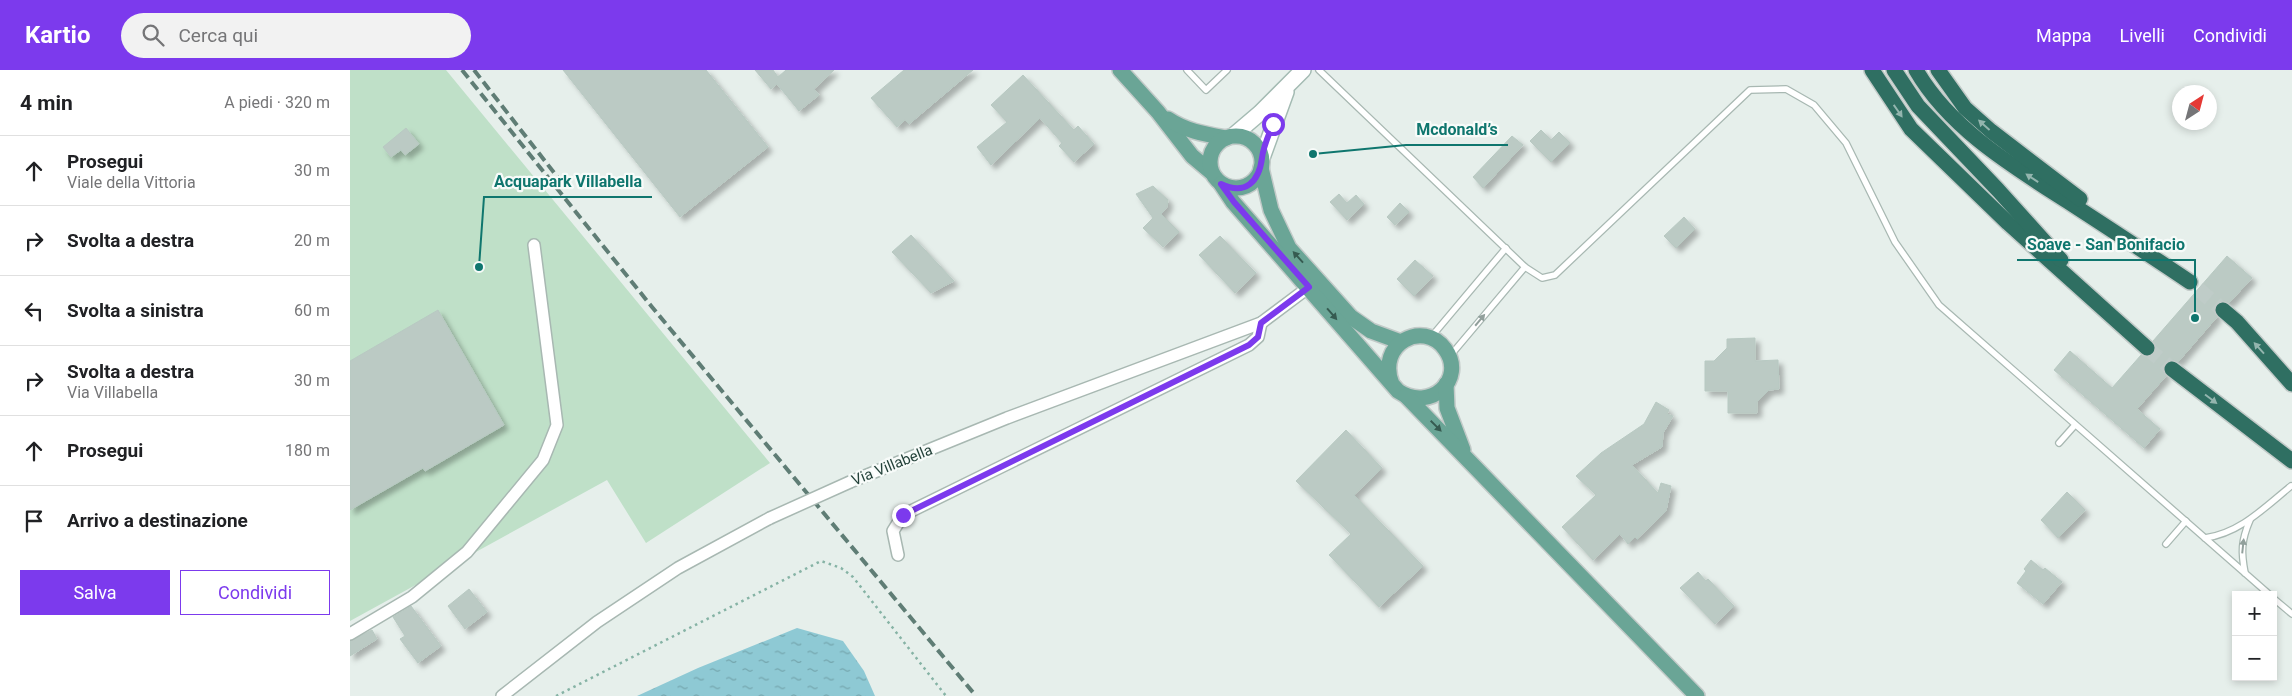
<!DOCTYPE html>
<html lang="it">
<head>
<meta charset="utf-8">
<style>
  :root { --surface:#fff; --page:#f2f2f2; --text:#202124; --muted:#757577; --line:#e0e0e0; --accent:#7c3aed }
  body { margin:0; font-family:Roboto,sans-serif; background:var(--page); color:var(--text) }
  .controls { position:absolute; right:15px; bottom:15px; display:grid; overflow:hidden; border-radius:0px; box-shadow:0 2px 8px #0003 }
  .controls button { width:45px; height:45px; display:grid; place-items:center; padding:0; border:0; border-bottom:1px solid var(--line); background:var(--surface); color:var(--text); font:25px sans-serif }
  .compass { position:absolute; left:1822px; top:15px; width:45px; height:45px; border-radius:50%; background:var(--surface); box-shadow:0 2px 8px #0003; rotate:36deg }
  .stop { position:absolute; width:15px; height:15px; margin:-11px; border:4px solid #7c3aed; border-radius:50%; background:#fff }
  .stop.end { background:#7c3aed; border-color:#fff; box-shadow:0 1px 5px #0008 }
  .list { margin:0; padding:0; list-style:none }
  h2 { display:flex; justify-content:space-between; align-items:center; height:65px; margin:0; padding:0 20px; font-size:21px }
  h2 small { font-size:16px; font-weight:400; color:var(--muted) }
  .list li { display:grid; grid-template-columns:32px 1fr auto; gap:15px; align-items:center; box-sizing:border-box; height:70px; padding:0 20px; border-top:1px solid var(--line) }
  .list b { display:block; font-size:19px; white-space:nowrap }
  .list p { margin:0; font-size:16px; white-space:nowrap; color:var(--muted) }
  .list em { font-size:16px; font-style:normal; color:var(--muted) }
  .actions { display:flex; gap:10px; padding:15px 20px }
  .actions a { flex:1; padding:11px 0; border:1px solid var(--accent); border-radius:0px; text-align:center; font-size:18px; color:var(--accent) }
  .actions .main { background:var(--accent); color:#fff }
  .icon { flex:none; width:28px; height:28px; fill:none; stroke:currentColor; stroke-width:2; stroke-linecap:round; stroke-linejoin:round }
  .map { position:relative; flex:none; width:1942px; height:626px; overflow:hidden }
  header { display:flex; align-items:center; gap:30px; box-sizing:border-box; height:70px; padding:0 25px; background:var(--accent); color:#fff }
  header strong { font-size:24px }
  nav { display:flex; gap:28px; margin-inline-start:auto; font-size:18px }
  .search { width:350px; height:45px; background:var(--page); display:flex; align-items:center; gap:12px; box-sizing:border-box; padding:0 18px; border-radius:28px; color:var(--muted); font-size:19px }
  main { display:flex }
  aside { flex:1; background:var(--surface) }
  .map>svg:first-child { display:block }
  .park { fill:#bfe0c8 }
  .water { fill:url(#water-ripples) }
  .building { fill:#bbcac4; stroke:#b8c9c2; filter:url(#shadow) }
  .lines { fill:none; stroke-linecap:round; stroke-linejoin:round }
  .highway-tunnel { stroke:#bfccc8; stroke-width:15; stroke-dasharray:15 8; stroke-linecap:butt }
  .lane-casing { stroke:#a8b8b2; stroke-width:8 }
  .street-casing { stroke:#a8b8b2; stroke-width:14 }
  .secondary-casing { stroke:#a4bbb3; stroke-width:18 }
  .primary-casing { stroke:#c2cac8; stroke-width:18 }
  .highway-casing { stroke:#c2cac8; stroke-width:18 }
  .path { stroke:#86b3a5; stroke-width:2.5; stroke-dasharray:2.5 4; stroke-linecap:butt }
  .lane { stroke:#fff; stroke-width:5.5 }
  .street { stroke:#fff; stroke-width:11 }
  .secondary { stroke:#fff; stroke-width:15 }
  .primary { stroke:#6aa596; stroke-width:15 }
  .highway { stroke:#2f6f62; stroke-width:15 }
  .rail { stroke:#5f7d75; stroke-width:4; stroke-dasharray:10 5; stroke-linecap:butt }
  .street-bridge-casing { stroke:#a8b8b2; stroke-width:14; stroke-linecap:butt }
  .street-bridge { stroke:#fff; stroke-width:11 }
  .oneway { fill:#93b5ae }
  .oneway2 { fill:#365b51 }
  .oneway3 { fill:#92a09c }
  .route { stroke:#7c3aed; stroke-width:6 }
  .labels { text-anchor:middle; stroke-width:4.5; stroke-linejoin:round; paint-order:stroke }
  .street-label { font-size:15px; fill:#24423a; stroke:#f7fbf9 }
  .leader { fill:none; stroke:#0f766e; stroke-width:2 }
  .callout-dot { fill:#0f766e; stroke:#f7fbf9; stroke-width:2 }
  .callout-label { font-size:16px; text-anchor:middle; font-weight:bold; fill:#0f766e; stroke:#f7fbf9; stroke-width:4.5; stroke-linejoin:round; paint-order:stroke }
</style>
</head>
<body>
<header>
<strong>Kartio</strong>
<div class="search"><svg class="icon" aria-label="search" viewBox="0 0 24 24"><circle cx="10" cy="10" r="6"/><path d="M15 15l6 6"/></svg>Cerca qui</div>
<nav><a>Mappa</a><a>Livelli</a><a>Condividi</a></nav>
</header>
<main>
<aside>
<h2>4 min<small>A piedi · 320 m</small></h2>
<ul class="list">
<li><svg class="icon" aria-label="ahead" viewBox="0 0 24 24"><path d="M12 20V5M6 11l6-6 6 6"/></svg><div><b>Prosegui</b><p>Viale della Vittoria</p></div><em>30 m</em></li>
<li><svg class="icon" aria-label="right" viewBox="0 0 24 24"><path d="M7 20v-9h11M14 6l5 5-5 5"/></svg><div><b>Svolta a destra</b></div><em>20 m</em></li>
<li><svg class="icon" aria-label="left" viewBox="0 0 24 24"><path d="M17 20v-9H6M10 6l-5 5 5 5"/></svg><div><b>Svolta a sinistra</b></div><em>60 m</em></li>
<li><svg class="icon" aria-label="right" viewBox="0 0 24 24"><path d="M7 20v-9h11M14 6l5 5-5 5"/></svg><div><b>Svolta a destra</b><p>Via Villabella</p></div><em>30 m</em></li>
<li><svg class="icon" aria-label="ahead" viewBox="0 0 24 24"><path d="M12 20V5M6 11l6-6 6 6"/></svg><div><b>Prosegui</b></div><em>180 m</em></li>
<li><svg class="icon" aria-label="arrive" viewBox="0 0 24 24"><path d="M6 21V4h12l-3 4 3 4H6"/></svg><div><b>Arrivo a destinazione</b></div></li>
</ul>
<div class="actions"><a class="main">Salva</a><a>Condividi</a></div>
</aside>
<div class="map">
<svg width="1942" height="626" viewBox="0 0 1942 626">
  <defs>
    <pattern id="water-ripples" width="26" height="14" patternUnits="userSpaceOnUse" patternTransform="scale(1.25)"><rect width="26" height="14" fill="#8ec9d4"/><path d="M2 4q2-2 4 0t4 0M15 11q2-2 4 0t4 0" fill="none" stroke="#74a5ad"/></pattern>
    <filter id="shadow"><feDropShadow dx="4.5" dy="4.5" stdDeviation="2.5" flood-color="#0004"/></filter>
  </defs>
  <rect width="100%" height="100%" fill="#e6efeb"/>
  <polygon class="park" points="0,0 96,0 420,393 296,473 257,410 0,551"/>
  <polygon class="water" points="447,558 493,571 514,601 525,626 287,626 348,598"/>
  <g class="building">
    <polygon points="213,0 356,0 418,77 330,147"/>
    <polygon points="405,0 423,0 428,7 436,0 484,0 464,19 469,25 449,41 427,14 421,19"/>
    <polygon points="554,0 623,0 559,54 555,50 547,57 521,28"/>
    <polygon points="673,5 724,60 728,56 744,74 724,92 709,76 712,73 690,48 641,95 627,77 657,52 641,35"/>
    <polygon points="56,58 69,74 55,85 51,80 41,87 33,77"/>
    <polygon points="1191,60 1201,70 1209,62 1220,73 1201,92 1180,71"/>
    <polygon points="1162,66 1173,75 1133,118 1123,107"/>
    <polygon points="803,116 818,130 817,137 811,144 829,162 813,177 793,158 803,148 786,124"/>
    <polygon points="989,124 997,133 1006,125 1014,134 997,150 980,132"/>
    <polygon points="1050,133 1059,142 1045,155 1037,147"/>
    <polygon points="1334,147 1345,159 1326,178 1314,166"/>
    <polygon points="561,165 604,211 581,223 542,182"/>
    <polygon points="870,166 906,203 885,223 849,185"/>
    <polygon points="1877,186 1902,208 1879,233 1874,231 1866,234 1864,239 1867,247 1828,292 1823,290 1814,294 1813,298 1816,306 1787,339 1810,359 1794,378 1704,300 1720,281 1762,318 1791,285 1799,287 1804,284 1806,276 1803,271"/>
    <polygon points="1065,190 1083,206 1064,226 1047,209"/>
    <polygon points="88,240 154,355 75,401 73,398 0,440 0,291"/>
    <polygon points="1405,268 1405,291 1428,290 1429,319 1419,320 1407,332 1407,343 1378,343 1378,321 1355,321 1355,291 1364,291 1377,278 1377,269"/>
    <polygon points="1306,332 1319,340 1317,344 1323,346 1313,363 1312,377 1282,395 1308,423 1311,413 1321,416 1316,441 1287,469 1285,467 1278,474 1270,464 1243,490 1212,457 1246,425 1226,406 1251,383 1294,354"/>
    <polygon points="996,360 1032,398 1004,425 1073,496 1029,537 979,485 1001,464 946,411"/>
    <polygon points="1717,422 1735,440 1708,468 1691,450"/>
    <polygon points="1681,490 1693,500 1695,498 1712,512 1693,534 1667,513 1676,501 1674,499"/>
    <polygon points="1348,502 1356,511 1358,509 1384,536 1365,554 1330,518"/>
    <polygon points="119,519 137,542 115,559 98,536"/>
    <polygon points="61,536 91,576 68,593 50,569 55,566 43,547"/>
    <polygon points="22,560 27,569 0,586 0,571"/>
  </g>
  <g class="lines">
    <g class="highway-tunnel">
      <polyline points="1848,219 1873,240"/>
      <polyline points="1797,278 1822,299"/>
    </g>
    <g class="lane-casing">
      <g id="lane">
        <polyline points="837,0 856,20 877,0"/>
        <polyline points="969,0 1175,197 1192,208 1205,205 1400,20 1436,19 1464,35 1496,73 1545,172 1589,235 1920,525"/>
        <polyline points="1082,266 1156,178"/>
        <polyline points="1100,286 1175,197"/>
        <polyline points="1709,373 1725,355"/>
        <path d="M 1855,468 C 1890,463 1914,438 1941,416"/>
        <polyline points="1816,474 1836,451"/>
        <path d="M 1895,503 C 1891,482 1891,471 1900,450"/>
        <polyline points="1923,528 1942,544"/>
      </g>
    </g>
    <g class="street-casing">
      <g id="street">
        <polyline points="500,412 657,348 911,253 959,217"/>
        <polyline points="548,485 543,461 553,445 899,275 908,267 911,253"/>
        <polyline points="0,564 62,527 117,482 193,390 207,355 184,175"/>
        <polyline points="152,626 247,552 328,498 420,448"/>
      </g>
    </g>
    <g class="secondary-casing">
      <g id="secondary">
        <polyline points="883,66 910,43 953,0"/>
        <polyline points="912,88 936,22"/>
      </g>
    </g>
    <g class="primary-casing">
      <g id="primary">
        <polyline points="770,0 808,42 842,86 861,102"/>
        <path d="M 818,49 C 836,61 854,64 876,68"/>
        <circle cx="886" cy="92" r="26"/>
        <polyline points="911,98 921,140 939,178 1001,247 1021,261 1051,272"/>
        <path d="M 871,114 L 883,132 L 1048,321 C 1080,343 1117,309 1095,279 C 1073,249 1026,274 1042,314"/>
        <polyline points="1096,314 1097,338 1113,380"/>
        <polyline points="1056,326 1347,626"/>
      </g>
    </g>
    <g class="highway-casing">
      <g id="highway">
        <polyline points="1522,0 1561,59 1658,153 1797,278"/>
        <polyline points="1544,0 1568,36 1648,120 1711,190"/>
        <path d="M 1566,0 C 1600,59 1664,97 1720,133 C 1760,159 1800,185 1840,212"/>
        <polyline points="1588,0 1615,38 1641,61 1730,129"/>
        <polyline points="1873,240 1887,252 1942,314"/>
        <polyline points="1822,299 1942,391"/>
      </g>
    </g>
    <polyline class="path" points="206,626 471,491 491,498 503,507 596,626"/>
    <use href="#lane" class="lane"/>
    <use href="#street" class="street"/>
    <use href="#secondary" class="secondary"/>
    <use href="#primary" class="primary"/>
    <use href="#highway" class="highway"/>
    <g class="rail">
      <polyline points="112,0 302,237 626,626"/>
      <polyline points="124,0 216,118"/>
    </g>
    <g class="street-bridge-casing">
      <polyline id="street-bridge" points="420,448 500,412"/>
    </g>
    <use href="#street-bridge" class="street-bridge"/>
  </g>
  <defs><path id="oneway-solid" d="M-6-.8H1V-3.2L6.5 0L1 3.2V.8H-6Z" transform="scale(1.25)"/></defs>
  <g class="oneway">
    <use href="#oneway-solid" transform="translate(1548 41) rotate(55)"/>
    <use href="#oneway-solid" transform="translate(1634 55) rotate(-138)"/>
    <use href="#oneway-solid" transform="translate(1682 108) rotate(-146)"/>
    <use href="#oneway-solid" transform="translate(1909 278) rotate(-132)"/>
    <use href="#oneway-solid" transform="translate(1861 329) rotate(37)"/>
  </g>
  <g class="oneway2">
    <use href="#oneway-solid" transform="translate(948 187) rotate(-132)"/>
    <use href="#oneway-solid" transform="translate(982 244) rotate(49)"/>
    <use href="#oneway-solid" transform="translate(1086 356) rotate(45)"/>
  </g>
  <g class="oneway3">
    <use href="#oneway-solid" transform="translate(1130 250) rotate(-50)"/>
    <use href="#oneway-solid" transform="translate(1893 476) rotate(-84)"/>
  </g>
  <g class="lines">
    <path class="route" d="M 553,445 L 899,275 L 908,267 L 911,253 L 959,217 L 884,132 L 871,114 C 896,126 909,111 912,88 C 913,77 919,64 923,54"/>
  </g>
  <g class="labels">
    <g class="street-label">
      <text transform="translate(542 395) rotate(-22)" y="5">Via Villabella</text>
    </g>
  </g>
  <path class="leader" d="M963 84L1056 75H1158M129 197L134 127H302M1845 248L1845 190H1667"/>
  <g class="callout-dot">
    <circle cx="963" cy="84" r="5"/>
    <circle cx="129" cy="197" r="5"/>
    <circle cx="1845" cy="248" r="5"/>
  </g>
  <g class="callout-label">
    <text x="1107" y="65">Mcdonald’s</text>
    <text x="218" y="117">Acquapark Villabella</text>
    <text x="1756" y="180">Soave - San Bonifacio</text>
  </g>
</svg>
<div class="controls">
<button>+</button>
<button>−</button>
</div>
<svg class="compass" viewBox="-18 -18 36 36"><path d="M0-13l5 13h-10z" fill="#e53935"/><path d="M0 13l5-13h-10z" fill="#757577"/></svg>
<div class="stop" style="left:923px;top:54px"></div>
<div class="stop end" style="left:553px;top:445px"></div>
</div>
</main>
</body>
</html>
